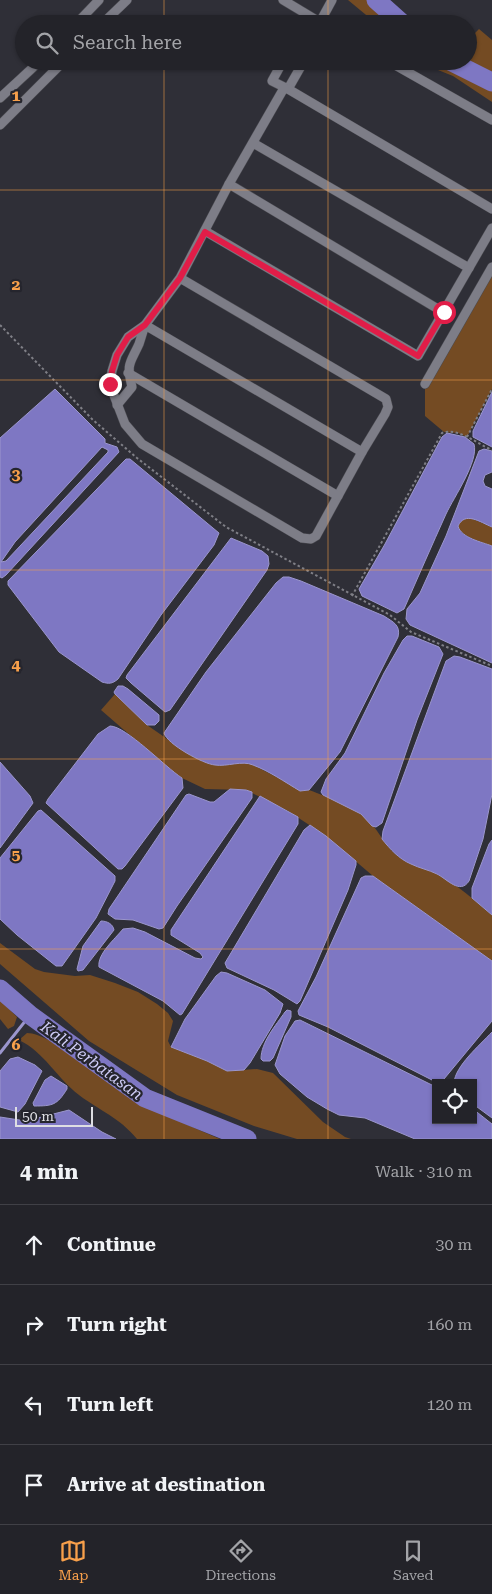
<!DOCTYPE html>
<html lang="en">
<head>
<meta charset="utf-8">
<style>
  :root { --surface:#232329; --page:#2f2f35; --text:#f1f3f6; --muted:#a3a4a8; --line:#404046; --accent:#f8a04b }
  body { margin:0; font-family:"Roboto Serif",serif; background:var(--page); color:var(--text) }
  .controls { position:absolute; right:15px; bottom:15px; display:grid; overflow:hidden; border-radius:0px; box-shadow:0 1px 4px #0004 }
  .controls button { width:45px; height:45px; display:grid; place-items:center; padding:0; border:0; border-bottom:1px solid var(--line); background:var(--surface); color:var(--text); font:25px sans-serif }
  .scale { position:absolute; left:15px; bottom:12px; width:78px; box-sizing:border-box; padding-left:5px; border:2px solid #dedee3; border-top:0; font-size:14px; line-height:18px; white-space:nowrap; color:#dedee3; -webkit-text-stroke:4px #25252d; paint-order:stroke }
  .stop { position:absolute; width:15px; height:15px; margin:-11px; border:4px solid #e11d48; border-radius:50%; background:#fff }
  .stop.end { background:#e11d48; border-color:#fff; box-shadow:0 1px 5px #0008 }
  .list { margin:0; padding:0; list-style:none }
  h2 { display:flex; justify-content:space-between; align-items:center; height:65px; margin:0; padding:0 20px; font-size:21px }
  h2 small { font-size:16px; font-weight:400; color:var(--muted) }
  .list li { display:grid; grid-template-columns:32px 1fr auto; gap:15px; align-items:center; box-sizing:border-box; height:80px; padding:0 20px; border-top:1px solid var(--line) }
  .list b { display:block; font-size:19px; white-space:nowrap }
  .list em { font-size:16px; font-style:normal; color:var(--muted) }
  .icon { flex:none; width:28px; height:28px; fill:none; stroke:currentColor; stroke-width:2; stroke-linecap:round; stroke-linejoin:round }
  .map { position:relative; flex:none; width:492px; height:1139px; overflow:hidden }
  .search { position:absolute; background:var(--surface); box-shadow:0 1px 4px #0004; left:15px; right:15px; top:15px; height:55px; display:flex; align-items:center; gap:12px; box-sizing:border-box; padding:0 18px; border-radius:28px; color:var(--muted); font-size:19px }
  .sheet { height:385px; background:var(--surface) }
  nav { display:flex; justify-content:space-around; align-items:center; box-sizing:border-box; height:70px; border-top:1px solid var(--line); background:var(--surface); font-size:14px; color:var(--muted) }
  nav a { display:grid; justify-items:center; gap:2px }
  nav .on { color:var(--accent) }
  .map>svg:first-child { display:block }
  .green { fill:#744b23 }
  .water { fill:#7e77c3; stroke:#9b96cd; fill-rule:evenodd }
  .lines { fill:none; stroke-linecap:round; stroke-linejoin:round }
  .stream { stroke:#9b96cd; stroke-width:3 }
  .river { stroke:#7e77c3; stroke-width:19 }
  .street-casing { stroke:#4b4b51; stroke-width:10 }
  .path { stroke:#7f7f86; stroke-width:2; stroke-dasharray:2.5 2.5; stroke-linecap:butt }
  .street { stroke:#7d7d87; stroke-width:9 }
  .route { stroke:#e11d48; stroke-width:6 }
  .grid { fill:none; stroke:#f8a04b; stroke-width:1; stroke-opacity:0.55 }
  .labels { text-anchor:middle; stroke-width:4.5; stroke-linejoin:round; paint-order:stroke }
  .water-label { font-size:16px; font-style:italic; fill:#ceccf6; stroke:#25252d }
  .grid-label { font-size:16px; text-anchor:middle; font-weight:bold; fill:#f8a04b; stroke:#25252d; stroke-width:4.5; stroke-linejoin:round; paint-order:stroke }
</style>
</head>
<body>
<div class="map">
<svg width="492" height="1139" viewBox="0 0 492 1139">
  <rect width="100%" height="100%" fill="#2f2f37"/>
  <g class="green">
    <polygon points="348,0 386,0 413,24 377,24"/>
    <polygon points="479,29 492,40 492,102 453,76 433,68 425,61 468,61 468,40"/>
    <polygon points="492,267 492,389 467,437 458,433 444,432 425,416 425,384"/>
    <path d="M 468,517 L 492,527 L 492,546 C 484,543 456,535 459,525 C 460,520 464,519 468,517 Z"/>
    <path d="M 115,694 L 147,725 L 173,743 L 251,764 L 304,791 L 309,790 C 327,797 356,807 370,822 C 380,833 386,848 399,857 C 410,866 424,867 437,874 C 457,884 475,901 492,915 L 492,961 L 373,876 L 326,836 L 288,811 L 246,790 L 205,789 L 182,778 L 169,769 L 101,710 Z"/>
    <polygon points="0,943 35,969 44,972 75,976 90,975 115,983 138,992 157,1004 168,1013 173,1021 168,1041 171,1047 207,1061 227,1071 257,1069 273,1073 323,1122 345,1137 351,1139 297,1139 254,1126 177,1095 89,1041 0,964"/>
    <polygon points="0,1000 17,1017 14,1026 8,1029 0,1019"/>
    <path d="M 27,1033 C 52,1033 112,1085 137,1099 C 164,1115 192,1127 220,1139 L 137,1139 C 119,1117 100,1111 79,1095 C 57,1078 44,1052 19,1040 Z"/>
  </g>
  <g class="water">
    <path d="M 55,389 L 105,439 L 105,443 L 117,447 L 119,452 L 6,575 L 2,578 L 0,577 L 0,438 ZM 102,447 L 108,450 L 108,452 L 6,561 L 1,562 L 15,542 Z"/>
    <polygon points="492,392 492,447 473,437 473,431"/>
    <path d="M 447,433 L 465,437 L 474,444 C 479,461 454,497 446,514 C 432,545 418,577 404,609 L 397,613 L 362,596 L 359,589 L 385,544 L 442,437 Z"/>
    <path d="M 484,449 L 492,451 L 492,472 L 485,475 L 483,481 L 485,486 L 492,489 L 492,527 C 480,522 465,511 458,526 C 461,538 482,542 492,546 L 492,663 L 410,625 L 406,619 L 407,609 L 420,593 L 446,536 L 479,451 Z"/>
    <path d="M 126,459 L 130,459 L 219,533 L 214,545 L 161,615 L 118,679 C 112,684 109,684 102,682 L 59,652 L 8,585 L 8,581 Z"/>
    <polygon points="231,538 262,551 268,556 269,564 267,570 170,710 165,712 131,683 126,678 127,675"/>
    <path d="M 283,577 L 289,577 L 301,581 L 384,616 C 393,622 401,625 398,637 L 340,752 L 309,790 L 300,791 C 285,782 269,771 253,765 C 242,760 227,767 215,765 C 203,764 167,744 164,733 L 206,672 L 276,583 Z"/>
    <polygon points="407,636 412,636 439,647 443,654 417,720 382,823 376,827 372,826 361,814 323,795 321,792 326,779 345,753 384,673 403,640"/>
    <path d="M 454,656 L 460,657 L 492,669 L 492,794 L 483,839 L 469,881 C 460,895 447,879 437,874 C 429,870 419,868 411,864 C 399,859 390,849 382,839 L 383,831 L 446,661 Z"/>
    <polygon points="118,686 123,686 128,689 159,715 159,721 155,725 147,725 115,694 114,692"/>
    <path d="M 110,726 C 126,726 165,767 182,778 L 183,788 L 125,866 L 122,869 L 118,869 L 46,803 L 48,799 L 98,734 Z"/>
    <polygon points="0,762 30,796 33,803 0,848"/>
    <polygon points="230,789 246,790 252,792 252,798 177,906 163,928 159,929 133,920 115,919 108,914 109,909 186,795 189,794 210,802 214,802"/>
    <path d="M 260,796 L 298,817 L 298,824 L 182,1014 L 180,1015 L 163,1001 L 99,967 C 97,954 115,939 123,929 L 133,928 L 145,932 L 195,958 L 201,959 L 203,957 L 200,953 L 171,935 L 171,930 Z"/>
    <polygon points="41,810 115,876 115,881 96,918 62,966 56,966 17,935 0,919 0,858 38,811"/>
    <polygon points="310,825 326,836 356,861 356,865 348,890 300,1001 297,1004 274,990 227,968 225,963 304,830"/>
    <polygon points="492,840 492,915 472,898 472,888 489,844"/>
    <polygon points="365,876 373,876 492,961 492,1021 444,1079 440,1082 432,1080 328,1027 299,1015 298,1011 316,977 361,878"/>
    <path d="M 101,921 C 107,921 113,924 114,930 L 83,970 L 78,971 L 77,969 L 83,946 Z"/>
    <polygon points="221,972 227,973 265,990 283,1004 280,1013 250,1063 244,1070 227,1071 207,1061 171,1047 185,1019 216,976"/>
    <path d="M 287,1010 L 291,1011 L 291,1017 L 273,1058 L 270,1061 L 263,1061 L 261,1059 C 261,1042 276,1025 285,1012 Z"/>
    <polygon points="300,1020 436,1087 436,1120 473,1120 473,1109 492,1124 492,1139 415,1139 365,1118 339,1115 327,1109 307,1097 280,1074 275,1065 285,1036 295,1021"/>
    <path d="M 492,1032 L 492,1118 L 473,1104 L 473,1083 L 454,1083 C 455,1066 480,1045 492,1032 Z"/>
    <polygon points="18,1057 35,1065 42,1071 25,1104 18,1112 0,1107 0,1071 10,1059"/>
    <path d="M 51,1076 L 67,1086 L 67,1089 C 57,1105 53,1106 34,1106 L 33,1103 L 45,1080 Z"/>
    <polygon points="69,1110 102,1132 116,1139 0,1139 0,1117 26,1121"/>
  </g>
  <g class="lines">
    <polyline class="stream" points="0,1053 30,1015"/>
    <g class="river">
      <polyline points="376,0 403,24"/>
      <polyline points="450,61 492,82"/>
      <polyline points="0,989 30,1015 145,1098 247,1139"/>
    </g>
    <g class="street-casing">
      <g id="street">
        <polyline points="283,0 323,24"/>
        <polyline points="76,24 99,0"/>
        <polyline points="102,24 127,0"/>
        <polyline points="319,24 332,0"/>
        <polyline points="283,61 272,81 288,89 304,61"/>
        <polyline points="388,61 492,120"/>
        <polyline points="288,89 492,209"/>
        <polyline points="0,98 40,61"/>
        <polyline points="0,125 64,61"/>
        <polyline points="253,143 469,268"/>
        <polyline points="229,184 443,312"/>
        <polyline points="205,231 418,356 492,228"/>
        <polyline points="180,278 386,399 388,407 385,414 362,452 316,536 311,539 302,538 142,444 125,424 110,385 112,371 117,355 128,337 145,325 180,278 229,184 284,88"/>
        <polyline points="145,325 362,452"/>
        <polyline points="128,373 338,496"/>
        <polyline points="425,384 492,267"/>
        <path d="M 117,405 L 132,387 C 126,363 130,364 139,344 C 141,338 143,331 145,325"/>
      </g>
    </g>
    <g class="path">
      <polyline points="0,325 93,420 137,458 226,527 390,615 411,632 492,666"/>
      <polyline points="467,437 492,389"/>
      <path d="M 352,596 L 442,433 C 458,427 477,444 492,450"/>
    </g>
    <use href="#street" class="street"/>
  </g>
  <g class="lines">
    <polyline class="route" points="110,384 112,371 117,355 128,337 145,325 180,278 205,232 418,356 444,312"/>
  </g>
  <path class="grid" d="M 164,0 L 164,24M 328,0 L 328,24M 164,61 L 164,1139M 328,61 L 328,1139M 0,190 L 492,190M 0,380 L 492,380M 0,570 L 492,570M 0,759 L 492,759M 0,949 L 492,949"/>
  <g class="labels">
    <g class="water-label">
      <text transform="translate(92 1060) rotate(36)" y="6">Kali Perbatasan</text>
    </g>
  </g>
  <g class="grid-label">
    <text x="16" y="101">1</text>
    <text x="16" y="290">2</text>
    <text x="16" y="480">3</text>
    <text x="16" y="670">4</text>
    <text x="16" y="860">5</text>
    <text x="16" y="1050">6</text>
  </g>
</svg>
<div class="controls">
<button><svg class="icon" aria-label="locate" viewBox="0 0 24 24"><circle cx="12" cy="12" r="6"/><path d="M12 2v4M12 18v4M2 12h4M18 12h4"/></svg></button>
</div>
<div class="scale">50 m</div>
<div class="stop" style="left:444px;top:312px"></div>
<div class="stop end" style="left:110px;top:384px"></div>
<div class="search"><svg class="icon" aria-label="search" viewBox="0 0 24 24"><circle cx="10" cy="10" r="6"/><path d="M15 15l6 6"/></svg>Search here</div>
</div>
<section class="sheet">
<h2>4 min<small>Walk · 310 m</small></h2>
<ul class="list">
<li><svg class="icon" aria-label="ahead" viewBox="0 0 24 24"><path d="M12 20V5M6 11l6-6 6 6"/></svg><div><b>Continue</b></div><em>30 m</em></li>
<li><svg class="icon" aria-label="right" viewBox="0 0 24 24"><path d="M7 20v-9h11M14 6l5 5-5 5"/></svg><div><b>Turn right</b></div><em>160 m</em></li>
<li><svg class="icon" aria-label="left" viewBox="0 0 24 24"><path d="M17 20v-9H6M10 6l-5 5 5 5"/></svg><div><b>Turn left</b></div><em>120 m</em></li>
<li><svg class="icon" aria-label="arrive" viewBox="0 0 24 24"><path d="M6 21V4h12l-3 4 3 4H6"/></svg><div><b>Arrive at destination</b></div></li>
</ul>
</section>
<nav>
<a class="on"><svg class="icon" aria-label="map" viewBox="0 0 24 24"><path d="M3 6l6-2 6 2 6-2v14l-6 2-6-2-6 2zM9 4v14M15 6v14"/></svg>Map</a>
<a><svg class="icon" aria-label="directions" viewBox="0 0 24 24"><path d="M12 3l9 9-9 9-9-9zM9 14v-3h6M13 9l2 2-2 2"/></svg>Directions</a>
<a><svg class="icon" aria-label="saved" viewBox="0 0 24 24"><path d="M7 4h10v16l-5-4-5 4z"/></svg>Saved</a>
</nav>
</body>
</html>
